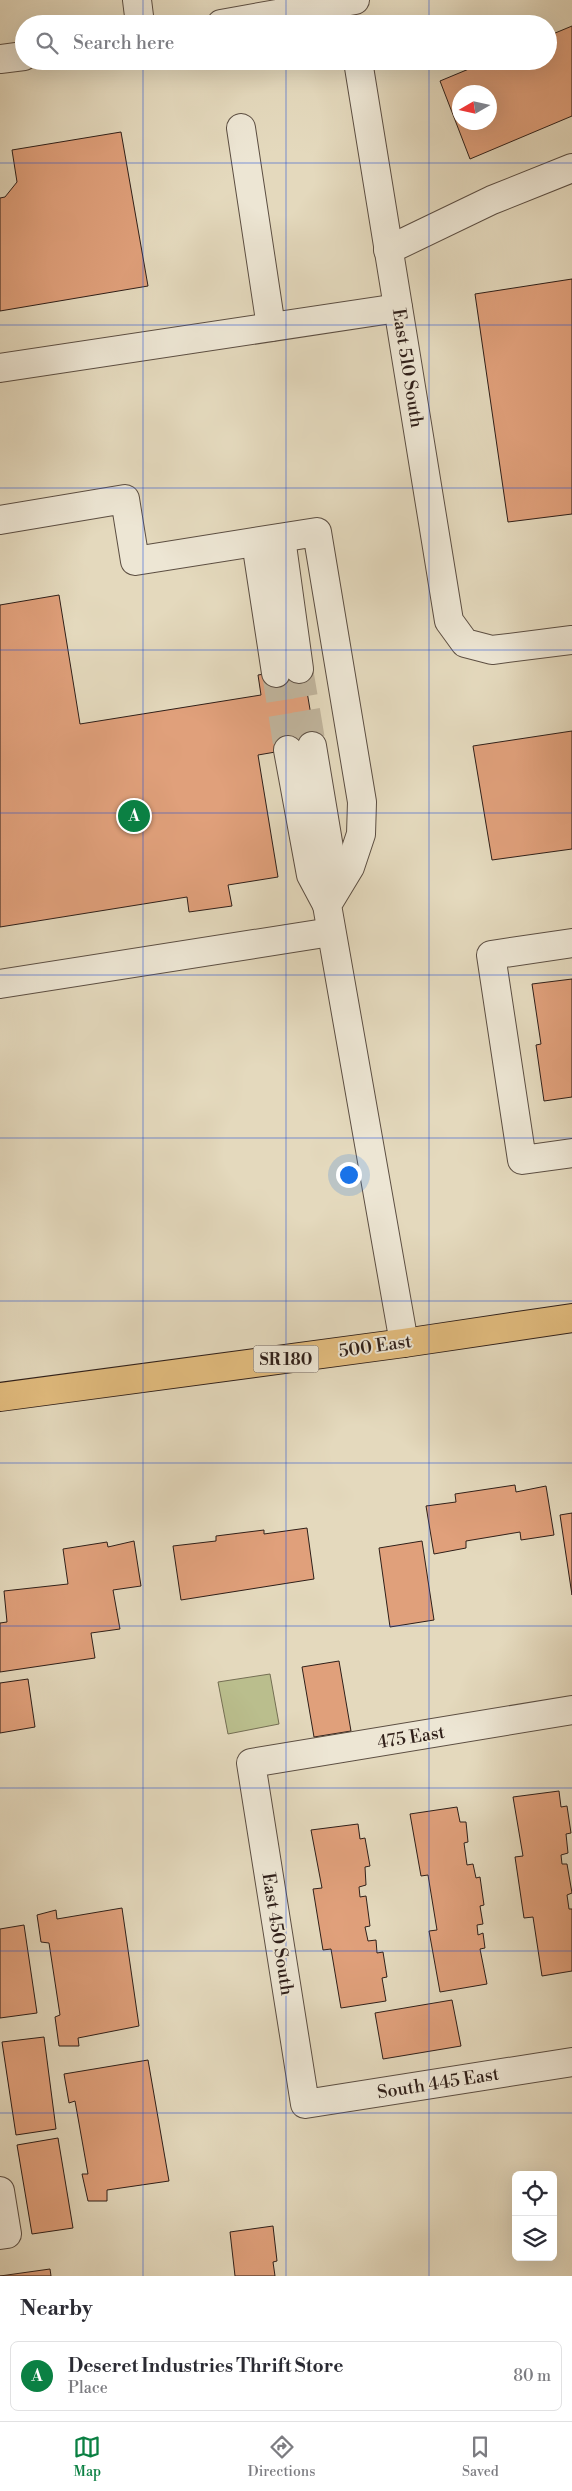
<!DOCTYPE html>
<html lang="en">
<head>
<meta charset="utf-8">
<style>
  :root { --surface:#fff; --page:#f2f2f3; --text:#2b2b33; --muted:#7c7c81; --line:#e1e1e2; --accent:#0b8043 }
  body { margin:0; font-family:"Libre Bodoni",serif; background:var(--page); color:var(--text) }
  .controls { position:absolute; right:15px; bottom:15px; display:grid; overflow:hidden; border-radius:8px; box-shadow:0 5px 20px #0002 }
  .controls button { width:45px; height:45px; display:grid; place-items:center; padding:0; border:0; border-bottom:1px solid var(--line); background:var(--surface); color:var(--text); font:25px sans-serif }
  .compass { position:absolute; left:452px; top:85px; width:45px; height:45px; border-radius:50%; background:var(--surface); box-shadow:0 5px 20px #0002; rotate:261deg }
  .you { position:absolute; left:348px; top:1174px; width:18px; height:18px; margin:-12px; border:4px solid #fff; border-radius:50%; background:#1a73e8; box-shadow:0 0 0 8px #1a73e833 }
  .badge { display:grid; place-items:center; width:32px; height:32px; border-radius:50%; background:var(--accent); color:#fff; font-size:16px; font-weight:700 }
  .pin { position:absolute; translate:-50% -50%; border:2px solid #fff; box-shadow:0 1px 5px #0006 }
  .list { margin:0; padding:0; list-style:none }
  h2 { display:flex; justify-content:space-between; align-items:center; height:65px; margin:0; padding:0 20px; font-size:21px }
  h2 small { font-size:16px; font-weight:400; color:var(--muted) }
  .list li { display:grid; grid-template-columns:32px 1fr auto; gap:15px; align-items:center; box-sizing:border-box; height:70px; margin:0 10px 10px; padding:0 10px; border:1px solid var(--line); border-radius:8px }
  .list b { display:block; font-size:19px; white-space:nowrap }
  .list p { margin:0; font-size:16px; white-space:nowrap; color:var(--muted) }
  .list em { font-size:16px; font-style:normal; color:var(--muted) }
  .icon { flex:none; width:28px; height:28px; fill:none; stroke:currentColor; stroke-width:2; stroke-linecap:round; stroke-linejoin:round }
  .map { position:relative; flex:none; width:572px; height:2276px; overflow:hidden }
  .search { position:absolute; background:var(--surface); box-shadow:0 5px 20px #0002; left:15px; right:15px; top:15px; height:55px; display:flex; align-items:center; gap:12px; box-sizing:border-box; padding:0 18px; border-radius:28px; color:var(--muted); font-size:19px }
  .sheet { height:145px; background:var(--surface) }
  nav { display:flex; justify-content:space-around; align-items:center; box-sizing:border-box; height:70px; border-top:1px solid var(--line); background:var(--surface); font-size:14px; color:var(--muted) }
  nav a { display:grid; justify-items:center; gap:2px }
  nav .on { color:var(--accent) }
  .map>svg:first-child { display:block }
  .green { fill:#babe8d; stroke:#746e53 }
  .building { fill:#e0a07b; stroke:#2f1f19; fill-rule:evenodd }
  .lines { fill:none; stroke-linecap:round; stroke-linejoin:round }
  .minor-tunnel { stroke:#c0b49c; stroke-width:28; stroke-dasharray:28 14; stroke-linecap:butt }
  .minor-casing { stroke:#5c4e42; stroke-width:30 }
  .major-casing { stroke:#2f1f19; stroke-width:30 }
  .minor { stroke:#ede6d4; stroke-width:28 }
  .major { stroke:#e2bc7e; stroke-width:28 }
  .grid { fill:none; stroke:#1d4ed8; stroke-width:1; stroke-opacity:0.55 }
  .labels { text-anchor:middle; stroke-width:4; stroke-linejoin:round; paint-order:stroke }
  .shield { fill:#ede6d4; stroke:#685b51; stroke-width:1 }
  .shield-label { font-size:16px; font-weight:bold; fill:#2f1f19 }
  .street-label { font-size:18px; fill:#2f1f19; stroke:#ede6d4 }
</style>
</head>
<body>
<div class="map">
<svg width="572" height="2276" viewBox="0 0 572 2276">
  <rect width="100%" height="100%" fill="#e4d9bd"/>
  <filter id="stains"><feTurbulence type="fractalNoise" baseFrequency=".004" numOctaves="4"/><feColorMatrix values="0 0 0 0 .2 0 0 0 0 .09 0 0 0 0 .02 0 0 0 .5 -.17"/></filter>
  <radialGradient id="worn" r=".72"><stop offset=".6" stop-color="#630" stop-opacity="0"/><stop offset="1" stop-color="#630" stop-opacity=".3"/></radialGradient>
  <polygon class="green" points="270,1674 279,1724 228,1734 218,1682"/>
  <g class="building">
    <path d="M 572,26 L 572,116 L 470,159 L 440,81 L 488,61 L 548,61 L 548,36 ZM 460,92 L 490,92 L 490,122 L 460,122 Z"/>
    <polygon points="121,132 148,286 0,311 0,198 5,197 17,182 12,150"/>
    <polygon points="572,279 572,514 508,522 475,294"/>
    <polygon points="59,595 80,724 261,695 258,675 303,668 316,745 258,755 278,877 228,885 232,906 189,912 187,897 0,927 0,605"/>
    <polygon points="572,731 572,849 492,860 473,746"/>
    <polygon points="572,979 572,1097 544,1101 536,1045 541,1044 532,984"/>
    <polygon points="515,1485 516,1492 546,1486 554,1535 521,1540 520,1532 466,1541 466,1548 434,1554 426,1506 456,1502 455,1494"/>
    <polygon points="572,1513 572,1595 560,1515"/>
    <polygon points="307,1528 314,1579 181,1600 173,1546 216,1541 216,1536 264,1530 264,1534"/>
    <polygon points="134,1541 141,1586 113,1590 120,1629 91,1633 95,1658 0,1672 0,1623 7,1622 4,1591 68,1584 63,1549 107,1542 108,1547"/>
    <polygon points="422,1541 434,1620 390,1627 379,1548"/>
    <polygon points="339,1661 351,1731 314,1737 302,1667"/>
    <polygon points="28,1679 35,1727 0,1733 0,1683"/>
    <polygon points="559,1791 561,1807 567,1806 571,1833 566,1834 568,1853 561,1855 562,1864 567,1864 572,1893 567,1895 569,1909 572,1909 572,1971 542,1976 533,1917 524,1918 515,1857 523,1856 513,1797"/>
    <polygon points="457,1807 460,1822 466,1822 468,1842 464,1843 467,1865 473,1864 476,1878 480,1877 484,1905 480,1906 483,1924 477,1925 478,1935 483,1933 485,1948 480,1949 487,1984 440,1992 429,1931 437,1930 428,1875 421,1876 410,1814"/>
    <polygon points="358,1824 360,1839 365,1838 370,1866 365,1867 366,1885 359,1887 360,1897 366,1896 370,1926 365,1927 368,1941 376,1940 377,1953 383,1952 387,1977 382,1978 386,2001 341,2008 331,1949 323,1950 313,1889 322,1888 311,1830"/>
    <polygon points="122,1908 139,2026 78,2038 79,2046 59,2046 55,2017 60,2015 49,1943 41,1942 37,1915 56,1910 57,1919"/>
    <polygon points="24,1925 37,2013 0,2018 0,1929"/>
    <polygon points="452,2000 461,2046 383,2059 375,2013"/>
    <polygon points="44,2037 56,2129 16,2135 2,2042"/>
    <polygon points="148,2060 169,2181 107,2190 107,2201 88,2201 82,2174 88,2174 75,2101 69,2103 64,2074"/>
    <polygon points="58,2138 73,2228 32,2234 17,2145"/>
    <polygon points="273,2226 277,2261 273,2262 275,2276 235,2276 230,2232"/>
    <polygon points="50,2269 51,2276 0,2276"/>
  </g>
  <g class="lines">
    <g class="minor-tunnel">
      <polyline points="299,669 312,746"/>
      <polyline points="276,673 288,750"/>
    </g>
    <g class="minor-casing">
      <g id="minor">
        <polyline points="137,0 140,24"/>
        <polyline points="221,24 355,0"/>
        <polyline points="0,59 24,56"/>
        <polyline points="358,61 449,621 465,643 492,650 572,640"/>
        <polyline points="241,128 271,327"/>
        <polyline points="388,250 492,200 572,168"/>
        <polyline points="0,368 398,308"/>
        <polyline points="0,520 125,499 135,561 317,532 362,802 361,834 350,867 327,905 404,1343"/>
        <polyline points="281,538 299,669"/>
        <polyline points="256,542 276,673"/>
        <polyline points="312,746 333,872 329,896"/>
        <polyline points="288,750 311,875 327,905"/>
        <polyline points="572,943 491,955 522,1160 572,1153"/>
        <polyline points="0,984 331,932"/>
        <polyline points="572,1710 251,1763 305,2104 572,2062"/>
        <polyline points="0,2191 7,2234 0,2235"/>
      </g>
    </g>
    <g class="major-casing">
      <polyline id="major" points="0,1397 404,1343 572,1318"/>
    </g>
    <use href="#minor" class="minor"/>
    <use href="#major" class="major"/>
  </g>
  <path class="grid" d="M 143,0 L 143,24M 286,0 L 286,24M 429,0 L 429,24M 143,61 L 143,2276M 286,61 L 286,2276M 429,61 L 429,2276M 0,163 L 572,163M 0,325 L 572,325M 0,488 L 572,488M 0,650 L 572,650M 0,813 L 572,813M 0,975 L 572,975M 0,1138 L 572,1138M 0,1301 L 572,1301M 0,1463 L 572,1463M 0,1626 L 572,1626M 0,1788 L 572,1788M 0,1951 L 572,1951M 0,2113 L 572,2113"/>
  <g class="labels">
    <rect class="shield" x="253.5" y="1345.5" width="65" height="27" rx="4"/>
    <g class="shield-label">
      <text x="286" y="1365">SR 180</text>
    </g>
    <g class="street-label">
      <text transform="translate(408 368) rotate(81)" y="6">East 510 South</text>
      <text transform="translate(375 1346) rotate(-8)" y="6">500 East</text>
      <text transform="translate(411 1737) rotate(-9)" y="6">475 East</text>
      <text transform="translate(278 1934) rotate(81)" y="6">East 450 South</text>
      <text transform="translate(438 2083) rotate(-9)" y="6">South 445 East</text>
    </g>
  </g>
  <rect width="100%" height="100%" filter="url(#stains)"/>
  <rect width="100%" height="100%" fill="url(#worn)"/>
</svg>
<div class="controls">
<button><svg class="icon" aria-label="locate" viewBox="0 0 24 24"><circle cx="12" cy="12" r="6"/><path d="M12 2v4M12 18v4M2 12h4M18 12h4"/></svg></button>
<button><svg class="icon" aria-label="layers" viewBox="0 0 24 24"><path d="M12 4l9 5-9 5-9-5zM3 14l9 5 9-5"/></svg></button>
</div>
<svg class="compass" viewBox="-18 -18 36 36"><path d="M0-13l5 13h-10z" fill="#e53935"/><path d="M0 13l5-13h-10z" fill="#7c7c81"/></svg>
<div class="you"></div>
<div class="pin badge" style="left:134px;top:816px">A</div>
<div class="search"><svg class="icon" aria-label="search" viewBox="0 0 24 24"><circle cx="10" cy="10" r="6"/><path d="M15 15l6 6"/></svg>Search here</div>
</div>
<section class="sheet">
<h2>Nearby<small></small></h2>
<ul class="list">
<li><span class="badge">A</span><div><b>Deseret Industries Thrift Store</b><p>Place</p></div><em>80 m</em></li>
</ul>
</section>
<nav>
<a class="on"><svg class="icon" aria-label="map" viewBox="0 0 24 24"><path d="M3 6l6-2 6 2 6-2v14l-6 2-6-2-6 2zM9 4v14M15 6v14"/></svg>Map</a>
<a><svg class="icon" aria-label="directions" viewBox="0 0 24 24"><path d="M12 3l9 9-9 9-9-9zM9 14v-3h6M13 9l2 2-2 2"/></svg>Directions</a>
<a><svg class="icon" aria-label="saved" viewBox="0 0 24 24"><path d="M7 4h10v16l-5-4-5 4z"/></svg>Saved</a>
</nav>
</body>
</html>
